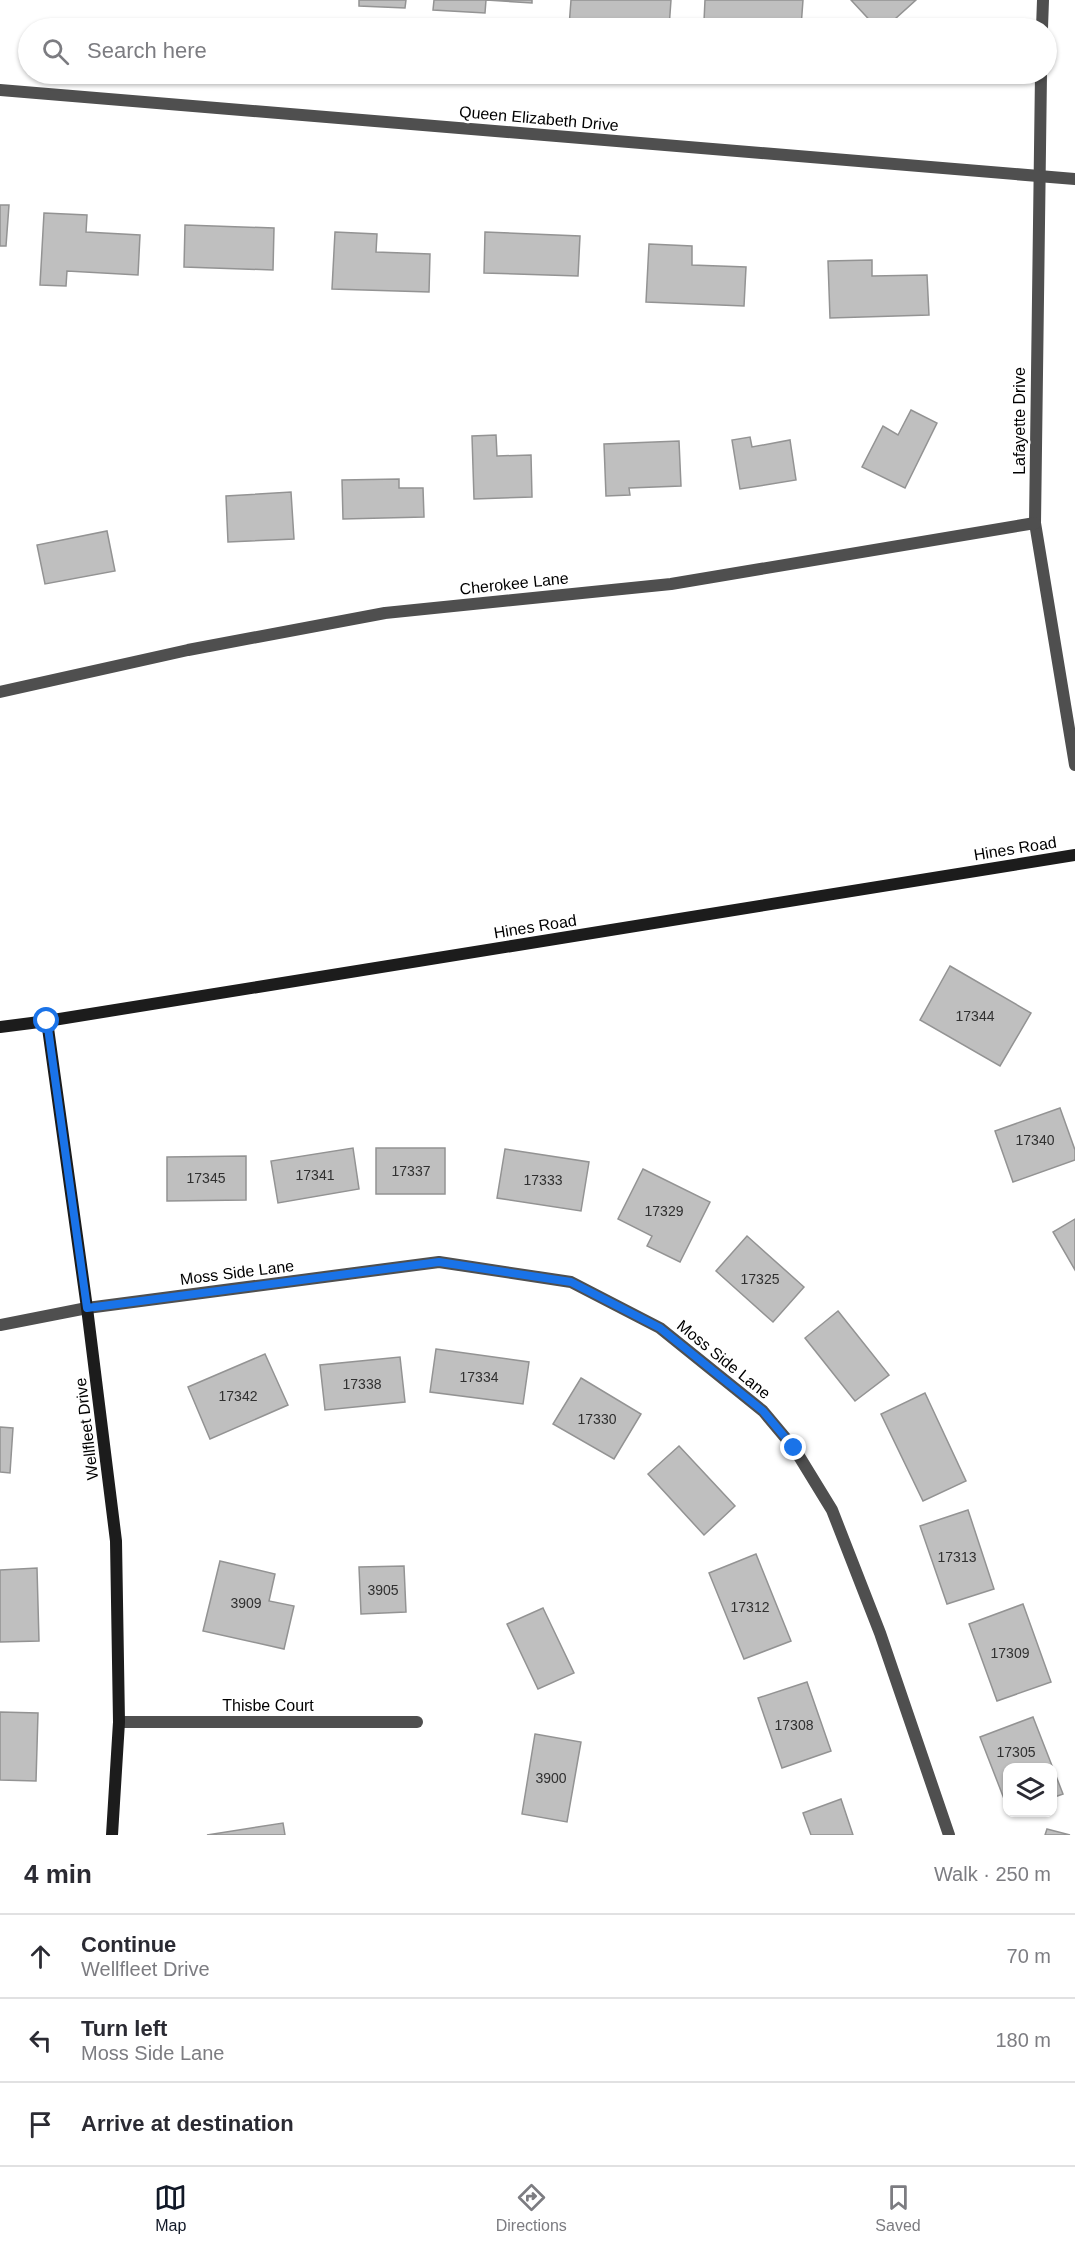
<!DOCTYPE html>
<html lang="en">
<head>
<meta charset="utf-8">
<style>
  :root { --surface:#fff; --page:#f7f7f7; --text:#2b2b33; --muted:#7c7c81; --line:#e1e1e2; --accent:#111827 }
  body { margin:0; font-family:Arial,sans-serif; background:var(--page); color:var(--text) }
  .controls { position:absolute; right:18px; bottom:18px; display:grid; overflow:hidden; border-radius:12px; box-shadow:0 2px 4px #0004 }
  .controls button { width:54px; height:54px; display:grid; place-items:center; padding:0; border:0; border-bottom:2px solid var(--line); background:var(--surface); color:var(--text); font:30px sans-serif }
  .stop { position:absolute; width:18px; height:18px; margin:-14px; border:4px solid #1a73e8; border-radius:50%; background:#fff }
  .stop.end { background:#1a73e8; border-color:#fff; box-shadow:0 2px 6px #0008 }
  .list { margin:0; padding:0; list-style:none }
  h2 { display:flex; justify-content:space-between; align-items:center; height:78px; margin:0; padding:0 24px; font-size:26px }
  h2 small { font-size:20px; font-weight:400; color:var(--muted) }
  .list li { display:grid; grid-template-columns:39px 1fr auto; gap:18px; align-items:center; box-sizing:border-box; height:84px; padding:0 24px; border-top:2px solid var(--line) }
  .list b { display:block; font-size:22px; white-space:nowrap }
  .list p { margin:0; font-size:20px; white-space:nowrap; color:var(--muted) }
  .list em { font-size:20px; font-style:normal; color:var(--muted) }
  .icon { flex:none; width:33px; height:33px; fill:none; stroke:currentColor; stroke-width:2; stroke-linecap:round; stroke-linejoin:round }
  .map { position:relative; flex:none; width:1075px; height:1835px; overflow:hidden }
  .search { position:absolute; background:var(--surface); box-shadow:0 2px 4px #0004; left:18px; right:18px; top:18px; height:66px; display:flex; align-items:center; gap:15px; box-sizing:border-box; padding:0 21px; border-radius:33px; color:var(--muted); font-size:22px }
  .sheet { height:330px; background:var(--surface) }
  nav { display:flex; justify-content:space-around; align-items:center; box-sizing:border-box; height:84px; border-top:2px solid var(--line); background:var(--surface); font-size:16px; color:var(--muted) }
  nav a { display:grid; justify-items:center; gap:3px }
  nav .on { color:var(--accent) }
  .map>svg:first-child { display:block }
  .building { fill:#bfbfbf; stroke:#939393; stroke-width:1.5 }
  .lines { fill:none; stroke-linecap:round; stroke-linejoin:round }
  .street { stroke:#4f4f4f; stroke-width:12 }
  .secondary { stroke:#1c1c1c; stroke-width:12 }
  .route { stroke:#1a73e8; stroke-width:8 }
  .labels { text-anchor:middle; stroke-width:5; stroke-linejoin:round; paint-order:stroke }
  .number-label { font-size:14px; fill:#303030 }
  .street-label { font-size:16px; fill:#000; stroke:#fff }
</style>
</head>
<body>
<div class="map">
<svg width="1075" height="1835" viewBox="0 0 1075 1835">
  <rect width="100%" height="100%" fill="#fff"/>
  <g class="building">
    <polygon points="359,0 406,0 405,8 359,6"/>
    <polygon points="434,0 532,0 532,3 486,0 485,13 433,10"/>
    <polygon points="571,0 671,0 669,28 569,27"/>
    <polygon points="705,0 803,0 801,27 704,21"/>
    <polygon points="851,0 916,0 885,28 877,28"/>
    <polygon points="0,205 9,205 6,246 0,246"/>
    <polygon points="44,213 87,215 86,232 140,235 138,275 67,271 66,286 40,285"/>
    <polygon points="185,225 274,228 273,270 184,267"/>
    <polygon points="335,232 377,234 376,252 430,254 429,292 332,289"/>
    <polygon points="485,232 580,236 578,276 484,273"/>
    <polygon points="649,244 692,246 692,265 746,267 744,306 646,302"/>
    <polygon points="872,260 872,276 927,275 929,315 830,318 828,261"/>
    <polygon points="911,410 937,423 905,488 862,467 883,426 898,435"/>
    <polygon points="496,435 497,456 531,455 532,497 474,499 472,436"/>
    <polygon points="750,437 752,447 790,440 796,480 740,489 732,440"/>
    <polygon points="679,441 681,486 629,488 630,495 606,496 604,444"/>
    <polygon points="399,479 399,488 423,488 424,517 343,519 342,480"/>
    <polygon points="291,492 294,539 228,542 226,496"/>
    <polygon points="107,531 115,571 45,584 37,545"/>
    <polygon points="950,966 1031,1013 1000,1066 920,1020"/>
    <polygon points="1060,1108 1075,1150 1075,1160 1013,1182 995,1131"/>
    <polygon points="353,1148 359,1189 278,1203 271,1161"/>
    <rect x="376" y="1148" width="69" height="46"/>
    <polygon points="505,1149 589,1162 581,1211 497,1198"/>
    <polygon points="246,1156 246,1200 167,1201 167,1157"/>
    <polygon points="643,1169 710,1202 680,1262 647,1246 652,1236 618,1219"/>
    <polygon points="1075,1219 1075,1270 1053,1232"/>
    <polygon points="747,1236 804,1287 773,1322 716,1271"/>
    <polygon points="838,1311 889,1375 855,1401 805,1338"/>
    <polygon points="436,1349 529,1362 523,1404 430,1392"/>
    <polygon points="265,1354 288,1405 210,1439 188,1387"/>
    <polygon points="400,1357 405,1402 325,1410 320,1365"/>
    <polygon points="581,1378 641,1414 614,1459 553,1424"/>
    <polygon points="925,1393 966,1481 923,1501 881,1414"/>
    <polygon points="0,1427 13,1428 10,1473 0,1472"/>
    <polygon points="679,1446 735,1506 704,1535 648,1474"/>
    <polygon points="968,1510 994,1589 947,1604 920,1526"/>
    <polygon points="756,1554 791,1641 744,1659 709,1573"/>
    <polygon points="220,1561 275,1574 269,1601 294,1606 284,1649 203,1631"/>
    <polygon points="404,1566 406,1612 361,1614 359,1567"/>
    <polygon points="37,1568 39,1641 0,1642 0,1570"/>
    <polygon points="1023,1604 1051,1682 997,1701 969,1624"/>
    <polygon points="543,1608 574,1673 538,1689 507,1624"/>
    <polygon points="807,1682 831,1751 782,1768 758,1698"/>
    <polygon points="0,1712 38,1713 36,1781 0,1780"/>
    <polygon points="1033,1717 1063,1794 1052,1798 1052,1768 1008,1768 1008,1809 980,1737"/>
    <polygon points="535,1734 581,1742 567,1822 522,1814"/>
    <polygon points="841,1799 853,1835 811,1835 803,1813"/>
    <polygon points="283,1823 285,1835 207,1835"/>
    <polygon points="1047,1829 1070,1835 1045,1835"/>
  </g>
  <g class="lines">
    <g class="street">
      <polyline points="1042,28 1043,0"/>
      <polyline points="1041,74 1035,523 1075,765"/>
      <polyline points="0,90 1075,179"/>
      <polyline points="0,692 188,650 385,613 671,584 1035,523"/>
      <polyline points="0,1325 87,1308 439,1262 571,1282 660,1328 763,1411 794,1448 832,1510 880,1633 949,1835"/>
      <polyline points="119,1722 417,1722"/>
    </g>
    <g class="secondary">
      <polyline points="47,1021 87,1308 116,1541 119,1722 112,1835"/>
      <polyline points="0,1027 47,1021 1075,855"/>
    </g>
  </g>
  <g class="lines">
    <polyline class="route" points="47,1021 87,1308 439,1262 571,1282 660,1328 763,1411 794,1448"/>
  </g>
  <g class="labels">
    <g class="number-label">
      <text x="975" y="1021">17344</text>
      <text x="1035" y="1145">17340</text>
      <text x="411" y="1176">17337</text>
      <text x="315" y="1180">17341</text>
      <text x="206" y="1183">17345</text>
      <text x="543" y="1185">17333</text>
      <text x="664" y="1216">17329</text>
      <text x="760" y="1284">17325</text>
      <text x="479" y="1382">17334</text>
      <text x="362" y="1389">17338</text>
      <text x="238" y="1401">17342</text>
      <text x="597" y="1424">17330</text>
      <text x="957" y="1562">17313</text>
      <text x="383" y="1595">3905</text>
      <text x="246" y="1608">3909</text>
      <text x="750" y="1612">17312</text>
      <text x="1010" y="1658">17309</text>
      <text x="794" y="1730">17308</text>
      <text x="1016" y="1757">17305</text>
      <text x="551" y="1783">3900</text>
    </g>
    <g class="street-label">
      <text transform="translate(539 118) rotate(5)" y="6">Queen Elizabeth Drive</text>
      <text transform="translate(1019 421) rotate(-90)" y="6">Lafayette Drive</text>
      <text transform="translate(514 583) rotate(-6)" y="6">Cherokee Lane</text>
      <text transform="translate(1015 848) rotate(-9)" y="6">Hines Road</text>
      <text transform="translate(535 926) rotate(-9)" y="6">Hines Road</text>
      <text transform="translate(237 1272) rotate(-7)" y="6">Moss Side Lane</text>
      <text transform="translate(724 1359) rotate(39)" y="6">Moss Side Lane</text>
      <text transform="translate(86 1429) rotate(-97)" y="6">Wellfleet Drive</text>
      <text x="268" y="1711">Thisbe Court</text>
    </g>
  </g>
</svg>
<div class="controls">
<button><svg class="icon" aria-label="layers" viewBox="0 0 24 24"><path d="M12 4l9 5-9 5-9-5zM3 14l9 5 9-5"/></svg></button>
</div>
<div class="stop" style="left:47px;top:1021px"></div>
<div class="stop end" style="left:794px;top:1448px"></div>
<div class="search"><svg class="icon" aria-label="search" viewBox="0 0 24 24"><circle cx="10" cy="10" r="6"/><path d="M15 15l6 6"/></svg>Search here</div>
</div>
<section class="sheet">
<h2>4 min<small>Walk · 250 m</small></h2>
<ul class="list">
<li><svg class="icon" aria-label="ahead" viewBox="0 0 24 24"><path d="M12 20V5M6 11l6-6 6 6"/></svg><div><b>Continue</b><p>Wellfleet Drive</p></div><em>70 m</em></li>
<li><svg class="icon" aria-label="left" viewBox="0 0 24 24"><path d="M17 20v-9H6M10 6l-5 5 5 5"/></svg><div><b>Turn left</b><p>Moss Side Lane</p></div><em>180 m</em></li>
<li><svg class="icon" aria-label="arrive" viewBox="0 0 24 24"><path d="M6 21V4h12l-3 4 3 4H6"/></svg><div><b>Arrive at destination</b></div></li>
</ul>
</section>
<nav>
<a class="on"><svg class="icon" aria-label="map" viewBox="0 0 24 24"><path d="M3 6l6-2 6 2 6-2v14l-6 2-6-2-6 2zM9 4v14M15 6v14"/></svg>Map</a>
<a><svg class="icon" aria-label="directions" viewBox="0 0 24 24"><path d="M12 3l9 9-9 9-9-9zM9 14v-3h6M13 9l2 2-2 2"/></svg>Directions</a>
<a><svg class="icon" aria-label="saved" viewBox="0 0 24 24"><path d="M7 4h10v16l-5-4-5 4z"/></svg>Saved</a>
</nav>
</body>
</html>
